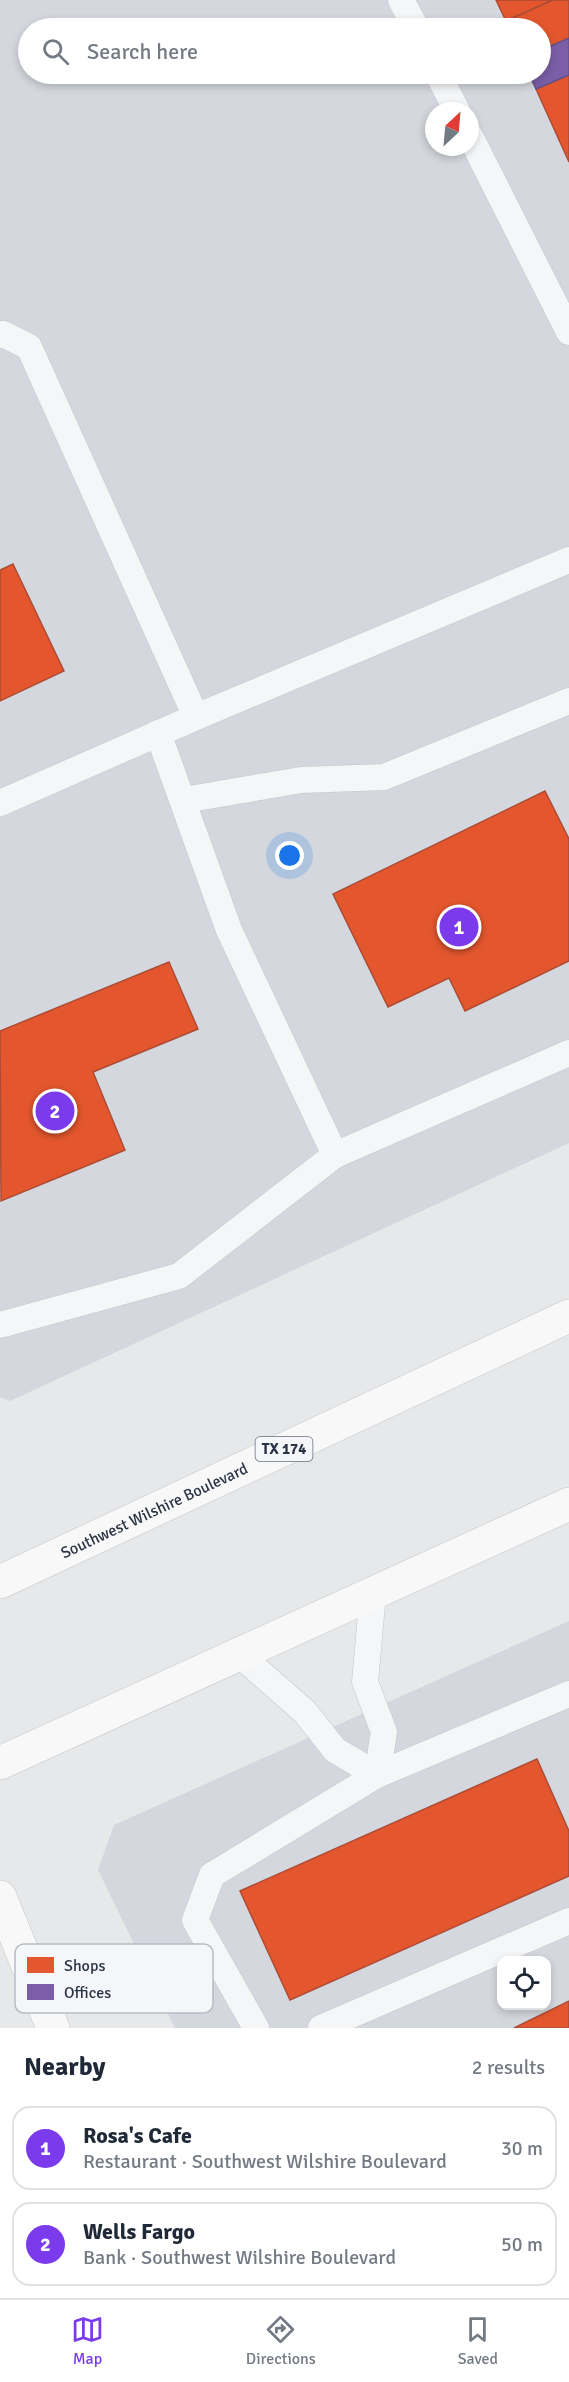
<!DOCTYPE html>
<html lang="en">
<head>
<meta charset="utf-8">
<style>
  :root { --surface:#fff; --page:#f6f6f7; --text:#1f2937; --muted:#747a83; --line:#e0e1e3; --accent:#7c3aed }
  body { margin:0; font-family:Signika,sans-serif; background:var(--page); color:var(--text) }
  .controls { position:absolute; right:18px; bottom:18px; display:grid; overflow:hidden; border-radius:12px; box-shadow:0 3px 9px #0003 }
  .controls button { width:54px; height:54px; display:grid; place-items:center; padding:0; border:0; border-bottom:2px solid var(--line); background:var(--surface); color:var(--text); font:30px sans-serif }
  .compass { position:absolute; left:425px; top:102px; width:54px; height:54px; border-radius:50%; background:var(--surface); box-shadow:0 3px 9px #0003; rotate:26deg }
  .you { position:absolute; left:290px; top:856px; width:21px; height:21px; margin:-15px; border:4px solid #fff; border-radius:50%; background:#1a73e8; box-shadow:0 0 0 9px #1a73e833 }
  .badge { display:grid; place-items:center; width:39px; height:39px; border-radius:50%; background:var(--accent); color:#fff; font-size:20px; font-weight:700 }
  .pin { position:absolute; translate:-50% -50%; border:3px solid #fff; box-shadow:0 2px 6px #0006 }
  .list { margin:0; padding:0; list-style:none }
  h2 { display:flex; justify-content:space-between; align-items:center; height:78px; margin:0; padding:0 24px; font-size:26px }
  h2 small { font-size:20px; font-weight:400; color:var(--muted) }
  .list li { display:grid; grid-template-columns:39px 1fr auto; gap:18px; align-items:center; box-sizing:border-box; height:84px; margin:0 12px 12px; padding:0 12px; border:2px solid var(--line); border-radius:18px }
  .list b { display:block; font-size:22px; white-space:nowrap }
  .list p { margin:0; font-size:20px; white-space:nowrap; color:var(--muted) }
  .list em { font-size:20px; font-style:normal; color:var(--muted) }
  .icon { flex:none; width:33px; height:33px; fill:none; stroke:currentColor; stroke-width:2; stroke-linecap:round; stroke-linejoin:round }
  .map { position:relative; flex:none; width:569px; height:2028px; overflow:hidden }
  .search { position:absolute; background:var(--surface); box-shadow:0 3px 9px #0003; left:18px; right:18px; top:18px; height:66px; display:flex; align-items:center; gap:15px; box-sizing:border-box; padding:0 21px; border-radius:33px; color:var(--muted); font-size:22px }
  .sheet { height:270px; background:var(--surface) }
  nav { display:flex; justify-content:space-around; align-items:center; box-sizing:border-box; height:84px; border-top:2px solid var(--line); background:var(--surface); font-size:16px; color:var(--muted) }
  nav a { display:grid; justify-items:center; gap:3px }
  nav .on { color:var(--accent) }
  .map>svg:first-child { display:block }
  .built { fill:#d4d7dd; fill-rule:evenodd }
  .shops { fill:#e4572e; stroke:#ac4c35; stroke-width:1.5 }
  .offices { fill:#7b5ea7; stroke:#63518a; stroke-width:1.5 }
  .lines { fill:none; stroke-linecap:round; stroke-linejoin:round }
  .lane-casing { stroke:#c4c6c8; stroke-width:27 }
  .secondary-casing { stroke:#c4c6c8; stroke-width:34 }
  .primary-casing { stroke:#c2c5c8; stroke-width:34 }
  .lane { stroke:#f5f6f7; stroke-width:26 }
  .secondary { stroke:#f8f8f8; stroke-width:33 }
  .primary { stroke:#f8f8f8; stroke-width:33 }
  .labels { text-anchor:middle; stroke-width:6; stroke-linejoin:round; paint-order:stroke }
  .shield { fill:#f4f6f9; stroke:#676e7b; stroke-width:1.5 }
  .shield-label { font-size:15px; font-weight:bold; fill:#2b3445 }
  .street-label { font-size:16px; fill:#2b3445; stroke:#f4f6f9 }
  .key { fill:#f4f6f9; stroke:#b8bcc3; stroke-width:1.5 }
  .key-label { font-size:16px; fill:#2b3445 }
</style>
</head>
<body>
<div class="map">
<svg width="569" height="2028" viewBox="0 0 569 2028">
  <rect width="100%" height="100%" fill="#e6e8ea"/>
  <g class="built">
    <path d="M 0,0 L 569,0 L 569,1143 L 10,1401 L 0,1397 ZM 28,28 L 540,28 L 540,74 L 28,74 ZM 434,111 L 470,111 L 470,147 L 434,147 Z"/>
    <path d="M 569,1621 L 569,2028 L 175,2028 L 98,1870 L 114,1825 ZM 502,1960 L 546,1960 L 546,2006 L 502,2006 Z"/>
  </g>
  <g class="shops">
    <polygon points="496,0 553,0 506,21"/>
    <polygon points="553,0 569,0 569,38 540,51 540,28 509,28 506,21"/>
    <polygon points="569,75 569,162 536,89"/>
    <polygon points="13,564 64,671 0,701 0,570"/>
    <polygon points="545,791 569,839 569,961 465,1011 449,978 388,1007 333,894"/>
    <polygon points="169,962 198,1029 93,1072 125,1150 1,1201 0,1031"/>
    <polygon points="537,1759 569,1831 569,1876 290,2000 240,1891"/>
    <polygon points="569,2001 569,2028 514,2028"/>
  </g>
  <polygon class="offices" points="569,38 569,75 536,89 529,74 540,74 540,51"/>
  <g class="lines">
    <g class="lane-casing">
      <g id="lane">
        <polyline points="401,0 416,28"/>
        <polyline points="438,74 457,111"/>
        <polyline points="470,136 569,332"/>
        <polyline points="0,335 3,334 29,347 196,717"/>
        <polyline points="158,733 229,930 335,1155"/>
        <polyline points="184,800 301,780 384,777 569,701"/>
        <polyline points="0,803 196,717 569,560"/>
        <polyline points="0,1325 179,1276 335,1155 569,1053"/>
        <polyline points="373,1593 365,1682 384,1732 377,1775"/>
        <polyline points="239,1654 305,1712 335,1750 377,1775"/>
        <polyline points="256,2028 195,1920 212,1875 377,1775 569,1694"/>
        <polyline points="321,2028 569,1921"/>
      </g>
    </g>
    <g class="secondary-casing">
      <polyline id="secondary" points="0,1897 53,2028"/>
    </g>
    <g class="primary-casing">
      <g id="primary">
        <path id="s1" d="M 0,1582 L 569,1316"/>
        <polyline points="0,1763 569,1504"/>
      </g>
    </g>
    <use href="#lane" class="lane"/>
    <use href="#secondary" class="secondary"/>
    <use href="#primary" class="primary"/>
  </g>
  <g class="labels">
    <rect class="shield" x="255.5" y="1437" width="57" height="24" rx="4.5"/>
    <g class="shield-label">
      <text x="284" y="1454">TX 174</text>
    </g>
    <g class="street-label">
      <text dy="6" stroke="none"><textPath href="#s1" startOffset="170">Southwest Wilshire Boulevard</textPath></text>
    </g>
  </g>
  <rect x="15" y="1944" width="198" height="69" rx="9" class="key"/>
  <rect x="27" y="1957" width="27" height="16" fill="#e4572e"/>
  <rect x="27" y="1984" width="27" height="16" fill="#7b5ea7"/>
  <g class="key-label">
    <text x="64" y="1971">Shops</text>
    <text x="64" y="1998">Offices</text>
  </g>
</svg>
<div class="controls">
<button><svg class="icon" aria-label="locate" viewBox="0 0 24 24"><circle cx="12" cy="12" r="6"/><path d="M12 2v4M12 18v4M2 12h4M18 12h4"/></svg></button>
</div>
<svg class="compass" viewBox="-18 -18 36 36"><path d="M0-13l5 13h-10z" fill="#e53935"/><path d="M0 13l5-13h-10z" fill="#747a83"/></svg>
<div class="you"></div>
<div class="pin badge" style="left:459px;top:927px">1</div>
<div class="pin badge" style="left:55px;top:1111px">2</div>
<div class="search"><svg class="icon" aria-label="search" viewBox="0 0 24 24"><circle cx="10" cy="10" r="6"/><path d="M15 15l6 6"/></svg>Search here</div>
</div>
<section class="sheet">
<h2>Nearby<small>2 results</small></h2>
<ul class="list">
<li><span class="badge">1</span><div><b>Rosa's Cafe</b><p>Restaurant · Southwest Wilshire Boulevard</p></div><em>30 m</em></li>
<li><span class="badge">2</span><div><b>Wells Fargo</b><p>Bank · Southwest Wilshire Boulevard</p></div><em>50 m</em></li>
</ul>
</section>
<nav>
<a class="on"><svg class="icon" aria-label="map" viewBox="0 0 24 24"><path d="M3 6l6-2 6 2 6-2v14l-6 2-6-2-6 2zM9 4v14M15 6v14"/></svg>Map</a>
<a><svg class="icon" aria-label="directions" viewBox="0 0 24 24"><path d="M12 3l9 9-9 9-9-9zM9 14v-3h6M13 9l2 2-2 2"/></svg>Directions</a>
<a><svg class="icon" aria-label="saved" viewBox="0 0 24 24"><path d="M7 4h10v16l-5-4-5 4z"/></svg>Saved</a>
</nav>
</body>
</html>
